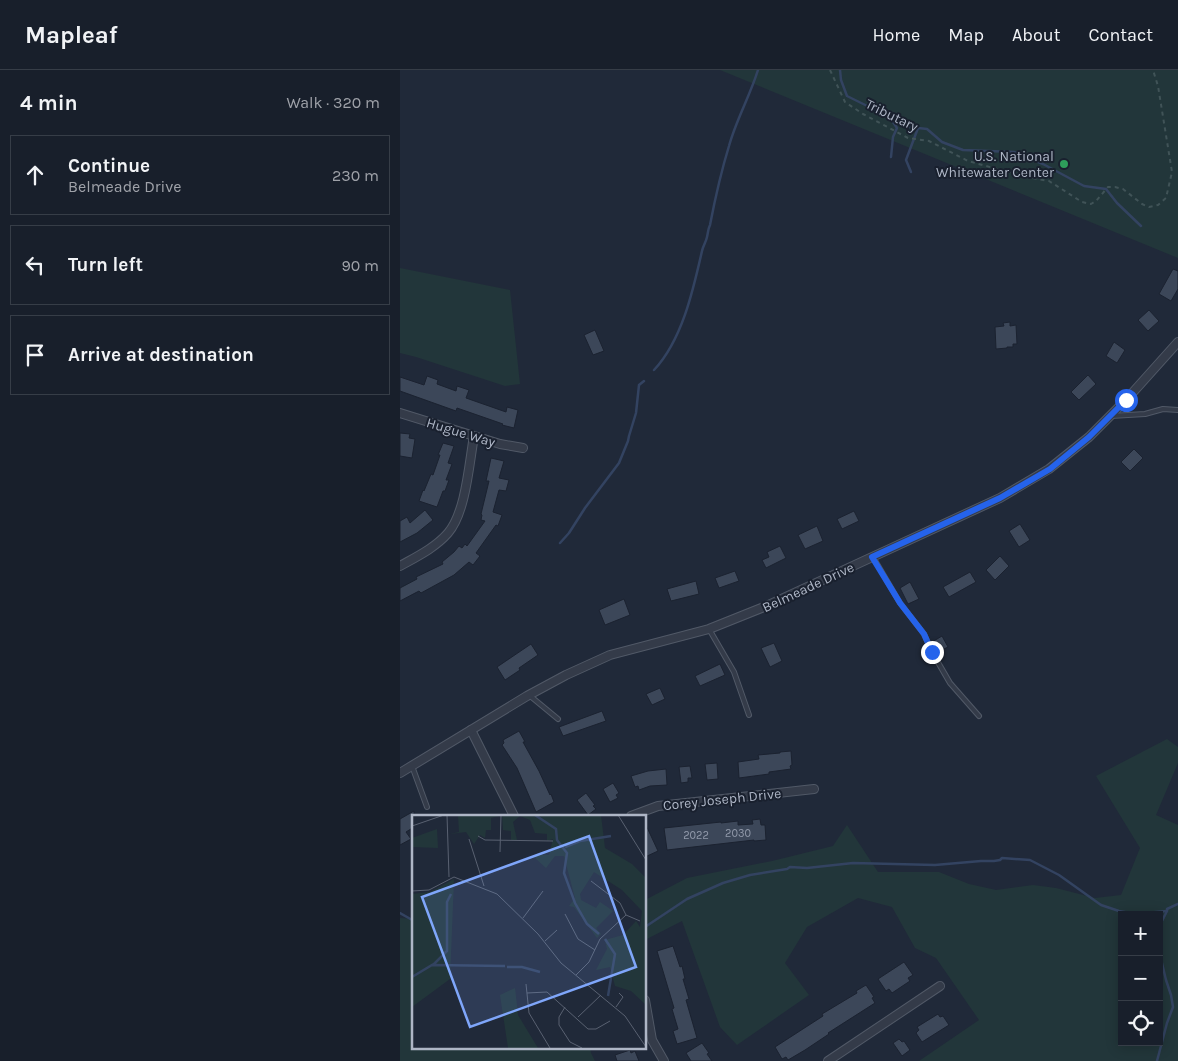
<!DOCTYPE html>
<html lang="en">
<head>
<meta charset="utf-8">
<style>
  :root { --surface:#181f2b; --page:#212733; --text:#f1f3f6; --muted:#9fa2a9; --line:#363d47 }
  body { margin:0; font-family:Karla,sans-serif; background:var(--page); color:var(--text) }
  .controls { position:absolute; right:15px; bottom:15px; display:grid; overflow:hidden; border-radius:0px; box-shadow:0 2px 12px #0003 }
  .controls button { width:45px; height:45px; display:grid; place-items:center; padding:0; border:0; border-bottom:1px solid var(--line); background:var(--surface); color:var(--text); font:25px sans-serif }
  .stop { position:absolute; width:15px; height:15px; margin:-11px; border:4px solid #2563eb; border-radius:50%; background:#fff }
  .stop.end { background:#2563eb; border-color:#fff; box-shadow:0 1px 5px #0008 }
  .list { margin:0; padding:0; list-style:none }
  h2 { display:flex; justify-content:space-between; align-items:center; height:65px; margin:0; padding:0 20px; font-size:21px }
  h2 small { font-size:16px; font-weight:400; color:var(--muted) }
  .list li { display:grid; grid-template-columns:32px 1fr auto; gap:15px; align-items:center; box-sizing:border-box; height:80px; margin:0 10px 10px; padding:0 10px; border:1px solid var(--line); border-radius:0px }
  .list b { display:block; font-size:19px; white-space:nowrap }
  .list p { margin:0; font-size:16px; white-space:nowrap; color:var(--muted) }
  .list em { font-size:16px; font-style:normal; color:var(--muted) }
  .icon { flex:none; width:28px; height:28px; fill:none; stroke:currentColor; stroke-width:2; stroke-linecap:round; stroke-linejoin:round }
  .map { position:relative; flex:none; width:778px; height:991px; overflow:hidden }
  header { display:flex; align-items:center; gap:30px; box-sizing:border-box; height:70px; padding:0 25px; background:var(--surface); border-bottom:1px solid var(--line) }
  header strong { font-size:24px }
  nav { display:flex; gap:28px; margin-inline-start:auto; font-size:18px }
  main { display:flex }
  aside { flex:1; background:var(--surface) }
  .map>svg:first-child { display:block }
  .green { fill:#22363a; fill-rule:evenodd }
  .lines { fill:none; stroke-linecap:round; stroke-linejoin:round }
  .stream { stroke:#334361; stroke-width:2.5 }
  .building { fill:#3c4759; stroke:#1b2230 }
  .lane-casing { stroke:#515967; stroke-width:6 }
  .street-casing { stroke:#515967; stroke-width:10 }
  .path { stroke:#405357; stroke-width:2; stroke-dasharray:4 4; stroke-linecap:butt }
  .lane { stroke:#343b49; stroke-width:4 }
  .street { stroke:#343b49; stroke-width:8 }
  .route { stroke:#2563eb; stroke-width:6 }
  .leisure-dot { fill:#2e9e5b; stroke:#19202e; stroke-width:2 }
  .labels { text-anchor:middle; stroke-width:4; stroke-linejoin:round; paint-order:stroke }
  .number-label { font-size:11px; fill:#929aab }
  .street-label { font-size:14px; fill:#aeb6c6; stroke:#19202e }
  .poi-label { font-size:14px; fill:#aeb6c6; stroke:#19202e; text-anchor:end }
  .inset-river { fill:none; stroke:#334361; stroke-width:2.5 }
  .inset-road { fill:none; stroke:#596171; stroke-width:1 }
  .view { fill:#7fa6fa; fill-opacity:0.15; stroke:#7fa6fa; stroke-width:2.5 }
  .inset-edge { fill:none; stroke:#aeb6c6; stroke-width:2.5 }
</style>
</head>
<body>
<header>
<strong>Mapleaf</strong>
<nav><a>Home</a><a>Map</a><a>About</a><a>Contact</a></nav>
</header>
<main>
<aside>
<h2>4 min<small>Walk · 320 m</small></h2>
<ul class="list">
<li><svg class="icon" aria-label="ahead" viewBox="0 0 24 24"><path d="M12 20V5M6 11l6-6 6 6"/></svg><div><b>Continue</b><p>Belmeade Drive</p></div><em>230 m</em></li>
<li><svg class="icon" aria-label="left" viewBox="0 0 24 24"><path d="M17 20v-9H6M10 6l-5 5 5 5"/></svg><div><b>Turn left</b></div><em>90 m</em></li>
<li><svg class="icon" aria-label="arrive" viewBox="0 0 24 24"><path d="M6 21V4h12l-3 4 3 4H6"/></svg><div><b>Arrive at destination</b></div></li>
</ul>
</aside>
<div class="map">
<svg width="778" height="991" viewBox="0 0 778 991">
  <rect width="100%" height="100%" fill="#202939"/>
  <g class="green">
    <polygon points="320,0 778,0 778,188"/>
    <polygon points="0,198 110,220 120,314 105,316 16,287 0,283"/>
    <path d="M 767,669 L 778,677 L 778,693 L 756,745 L 778,755 L 778,991 L 519,991 L 579,950 L 536,888 L 515,878 L 492,837 L 458,828 L 407,857 L 385,893 L 409,925 L 337,975 L 320,957 L 282,851 L 245,870 L 245,830 L 287,808 L 372,791 L 433,776 L 447,755 L 478,802 L 539,802 L 569,814 L 596,820 L 633,815 L 656,818 L 695,828 L 721,825 L 740,778 L 696,706 ZM 722,845 L 759,845 L 759,972 L 722,972 Z"/>
    <polygon points="0,848 14,849 14,977 190,977 191,983 195,991 0,991"/>
  </g>
  <g class="lines">
    <g class="stream">
      <polyline points="440,0 441,10 447,26 510,57 527,59 542,72 563,80 614,82 643,94 684,116 706,119 717,133 741,156"/>
      <polyline points="491,49 497,58 493,67 491,87"/>
      <polyline points="511,102 506,90 518,58"/>
      <path d="M 254,300 C 282,270 293,221 302,181 C 303,176 306,172 307,167 C 308,163 308,159 310,155 C 315,129 321,102 329,76 C 336,50 350,26 358,0"/>
      <polyline points="160,473 169,463 185,438 219,393 228,371 229,366 236,343 239,315 244,311"/>
      <polyline points="0,843 14,851"/>
      <polyline points="245,857 287,829 323,813 350,805 387,799 390,797 407,798 453,793 535,795 581,791 594,791 600,790 602,788 630,790 659,805 701,835 719,841 735,844 767,841"/>
      <polyline points="759,867 761,858 760,855 767,841 767,839 778,834"/>
      <polyline points="757,991 767,953 773,937 771,925 766,910 761,889 759,875"/>
    </g>
  </g>
  <g class="building">
    <polygon points="773,199 778,201 778,219 771,231 759,224"/>
    <polygon points="749,240 759,251 748,261 738,250"/>
    <polygon points="610,252 610,256 616,255 617,274 613,274 613,277 607,277 607,278 596,279 595,257 604,256 603,253"/>
    <polygon points="195,260 204,281 193,285 184,265"/>
    <polygon points="714,272 725,280 717,293 706,286"/>
    <polygon points="688,305 696,314 679,330 671,322"/>
    <polygon points="27,306 38,310 37,314 56,321 57,316 69,320 66,328 106,342 107,337 118,340 114,358 102,355 103,354 57,338 56,341 0,321 0,307 24,315"/>
    <polygon points="0,363 10,364 9,368 15,369 12,388 0,386"/>
    <polygon points="43,373 54,376 48,393 52,394 46,410 49,410 45,421 43,421 37,437 19,431 23,420 24,421 31,404 33,405 40,385 38,385"/>
    <polygon points="734,379 743,388 730,401 721,392"/>
    <polygon points="91,388 104,391 99,408 109,410 106,421 99,420 93,442 102,445 98,456 96,455 76,483 80,486 73,495 69,492 54,505 21,523 19,521 0,531 0,518 17,509 16,507 43,494 42,492 54,482 59,476 62,478 65,474 67,476 85,451 81,450 82,445 81,444 89,411 86,411"/>
    <polygon points="25,440 33,450 17,463 0,472 0,451 7,447 10,453"/>
    <polygon points="454,441 459,451 442,459 437,449"/>
    <polygon points="620,454 630,470 619,477 609,461"/>
    <polygon points="417,456 423,471 405,479 398,465"/>
    <polygon points="380,476 386,488 366,498 362,490 369,487 367,482"/>
    <polygon points="600,486 609,496 595,510 586,500"/>
    <polygon points="335,501 339,511 319,518 315,508"/>
    <polygon points="570,502 576,512 549,527 543,517"/>
    <polygon points="296,511 299,524 271,531 267,519"/>
    <polygon points="510,512 519,529 508,534 500,518"/>
    <polygon points="224,529 230,545 205,555 199,540"/>
    <polygon points="542,566 548,577 538,582 532,572"/>
    <polygon points="374,573 382,591 370,597 361,578"/>
    <polygon points="131,574 138,585 119,598 120,600 105,610 97,597"/>
    <polygon points="320,594 325,605 300,616 295,606"/>
    <polygon points="260,618 265,629 252,635 246,624"/>
    <polygon points="202,641 206,651 163,666 159,657"/>
    <polygon points="119,661 124,670 125,672 123,672 139,701 150,725 151,724 154,732 136,742 117,698 102,675 104,673 103,670"/>
    <polygon points="391,681 392,695 390,696 391,699 369,702 369,704 339,708 338,692 359,689 358,685 380,683 380,682"/>
    <polygon points="317,693 318,709 307,710 305,694"/>
    <polygon points="290,696 292,708 288,708 288,712 281,713 279,697"/>
    <polygon points="266,699 267,715 250,716 239,720 238,716 235,717 231,706 248,701"/>
    <polygon points="213,713 219,723 216,725 218,728 210,732 203,719"/>
    <polygon points="186,723 195,735 193,736 196,739 188,745 177,730"/>
    <polygon points="14,741 14,757 6,762 11,769 0,775 0,749"/>
    <polygon points="360,749 361,755 365,755 366,770 354,771 354,770 267,780 264,758 321,752 321,753 338,751 338,755 353,754 352,750"/>
    <polygon points="245,753 258,781 245,787"/>
    <polygon points="273,876 280,897 282,896 285,909 283,909 289,929 286,930 297,968 277,974 273,961 278,959 272,939 274,938 257,881"/>
    <polygon points="504,892 513,905 508,908 510,911 492,923 489,919 486,921 478,909"/>
    <polygon points="466,915 474,927 472,928 475,933 428,963 429,964 405,980 388,990 386,987 382,989 375,977 423,946 422,944 457,923 456,921"/>
    <polygon points="538,944 540,947 543,946 549,955 522,972 516,963 519,960 517,957"/>
    <polygon points="499,969 502,972 504,971 510,980 502,986 493,973"/>
    <polygon points="302,973 309,983 307,984 312,991 291,991 286,983"/>
    <polygon points="230,980 231,983 235,981 239,991 217,991 215,985"/>
  </g>
  <g class="lines">
    <g class="lane-casing">
      <g id="lane">
        <polyline points="711,346 745,344 763,339 778,340"/>
        <polyline points="473,487 500,533 524,564 532,582 550,613 579,646"/>
        <polyline points="309,559 334,602 349,645"/>
        <polyline points="129,625 158,649"/>
        <polyline points="12,696 27,737"/>
      </g>
    </g>
    <g class="street-casing">
      <g id="street">
        <polyline points="0,343 100,374 123,378"/>
        <path d="M 0,496 C 16,487 35,478 48,463 C 66,442 69,394 74,366"/>
        <polyline points="71,660 114,746"/>
        <polyline points="0,703 127,626 166,605 210,585 309,559 364,537 600,428 649,399 689,367 726,330 778,272"/>
        <polyline points="231,746 258,736 414,719"/>
        <polyline points="245,930 252,970 264,991"/>
        <polyline points="428,991 540,916"/>
      </g>
    </g>
    <polyline class="path" points="430,0 445,32 463,44 508,68 529,71 568,91 604,101 618,103 632,108 649,111 682,132 691,134 696,131 708,117 715,117 723,119 742,134 749,137 758,135 766,128 772,102 758,16 753,0"/>
    <use href="#lane" class="lane"/>
    <use href="#street" class="street"/>
  </g>
  <g class="lines">
    <polyline class="route" points="532,582 524,564 500,533 472,487 600,428 650,399 689,367 726,330"/>
  </g>
  <circle class="leisure-dot" cx="664" cy="94" r="5"/>
  <g class="labels">
    <g class="number-label">
      <text x="338" y="767">2030</text>
      <text x="296" y="769">2022</text>
    </g>
    <g class="street-label">
      <text transform="translate(492 45) rotate(26)" y="5">Tributary</text>
      <text transform="translate(61 362) rotate(17)" y="5">Hugue Way</text>
      <text transform="translate(408 517) rotate(-25)" y="5">Belmeade Drive</text>
      <text transform="translate(322 729) rotate(-6)" y="5">Corey Joseph Drive</text>
    </g>
    <g class="poi-label">
      <text x="654" y="91">U.S. National<tspan x="654" dy="16">Whitewater Center</tspan></text>
    </g>
  </g>
  <g transform="translate(12 745)">
    <rect width="234" height="234" fill="#202939"/>
    <path d="M 46,0 L 87,0 L 87,1 L 79,3 L 79,15 L 74,15 L 73,23 L 68,20 L 62,29 L 54,17 L 38,19 L 47,17 ZM 90,0 L 189,0 L 193,33 L 220,49 L 234,63 L 234,190 L 219,176 L 203,171 L 198,152 L 184,155 L 195,134 L 193,125 L 211,120 L 224,106 L 228,112 L 230,96 L 210,75 L 182,57 L 168,79 L 169,85 L 184,93 L 188,87 L 201,96 L 184,113 L 189,119 L 185,123 L 162,92 L 157,91 L 163,83 L 152,41 L 143,41 L 134,53 L 123,43 L 124,39 L 137,40 L 141,24 L 135,26 L 135,19 L 123,18 L 118,5 L 108,1 L 101,7 L 105,25 L 99,25 L 99,16 L 91,15 ZM 25,14 L 26,33 L 0,32 L 0,23 ZM 42,64 L 38,164 L 0,192 L 0,79 L 18,77 ZM 103,173 L 106,200 L 126,233 L 96,233 L 88,180 Z" fill="#22363a"/>
    <path class="inset-river" d="M 123,0 L 144,14 L 145,25 L 155,38 L 152,58 L 163,88 L 175,109 L 187,119M 153,32 L 168,26 L 199,21M 193,124 L 203,139 L 196,181M 21,150 L 35,136 L 35,87 L 39,79M 95,152 L 110,152 L 128,157M 0,162 L 20,150 L 93,151"/>
    <path class="inset-road" d="M 35,0 L 37,62M 206,0 L 234,45M 0,11 L 32,0M 66,21 L 73,25 L 141,26M 57,24 L 72,71M 88,37 L 89,0M 0,76 L 17,75 L 42,62 L 85,79 L 126,119 L 149,148 L 213,201 L 234,232M 153,99 L 166,124 L 183,135M 214,100 L 228,106M 111,103 L 131,76M 133,126 L 145,115M 164,160 L 177,147 L 188,124 L 214,100 L 208,88 L 179,66M 114,169 L 117,198 L 138,233M 115,178 L 135,177 L 176,214 L 184,214 L 198,206M 153,192 L 147,202 L 147,210 L 158,227 L 170,233M 204,192 L 211,182 L 207,178M 166,202 L 189,180"/>
    <path class="view" d="M 177,21 L 224,152 L 58,212 L 10,82 Z"/>
    <rect width="234" height="234" class="inset-edge"/>
  </g>
</svg>
<div class="controls">
<button>+</button>
<button>−</button>
<button><svg class="icon" aria-label="locate" viewBox="0 0 24 24"><circle cx="12" cy="12" r="6"/><path d="M12 2v4M12 18v4M2 12h4M18 12h4"/></svg></button>
</div>
<div class="stop" style="left:726px;top:330px"></div>
<div class="stop end" style="left:532px;top:582px"></div>
</div>
</main>
</body>
</html>
